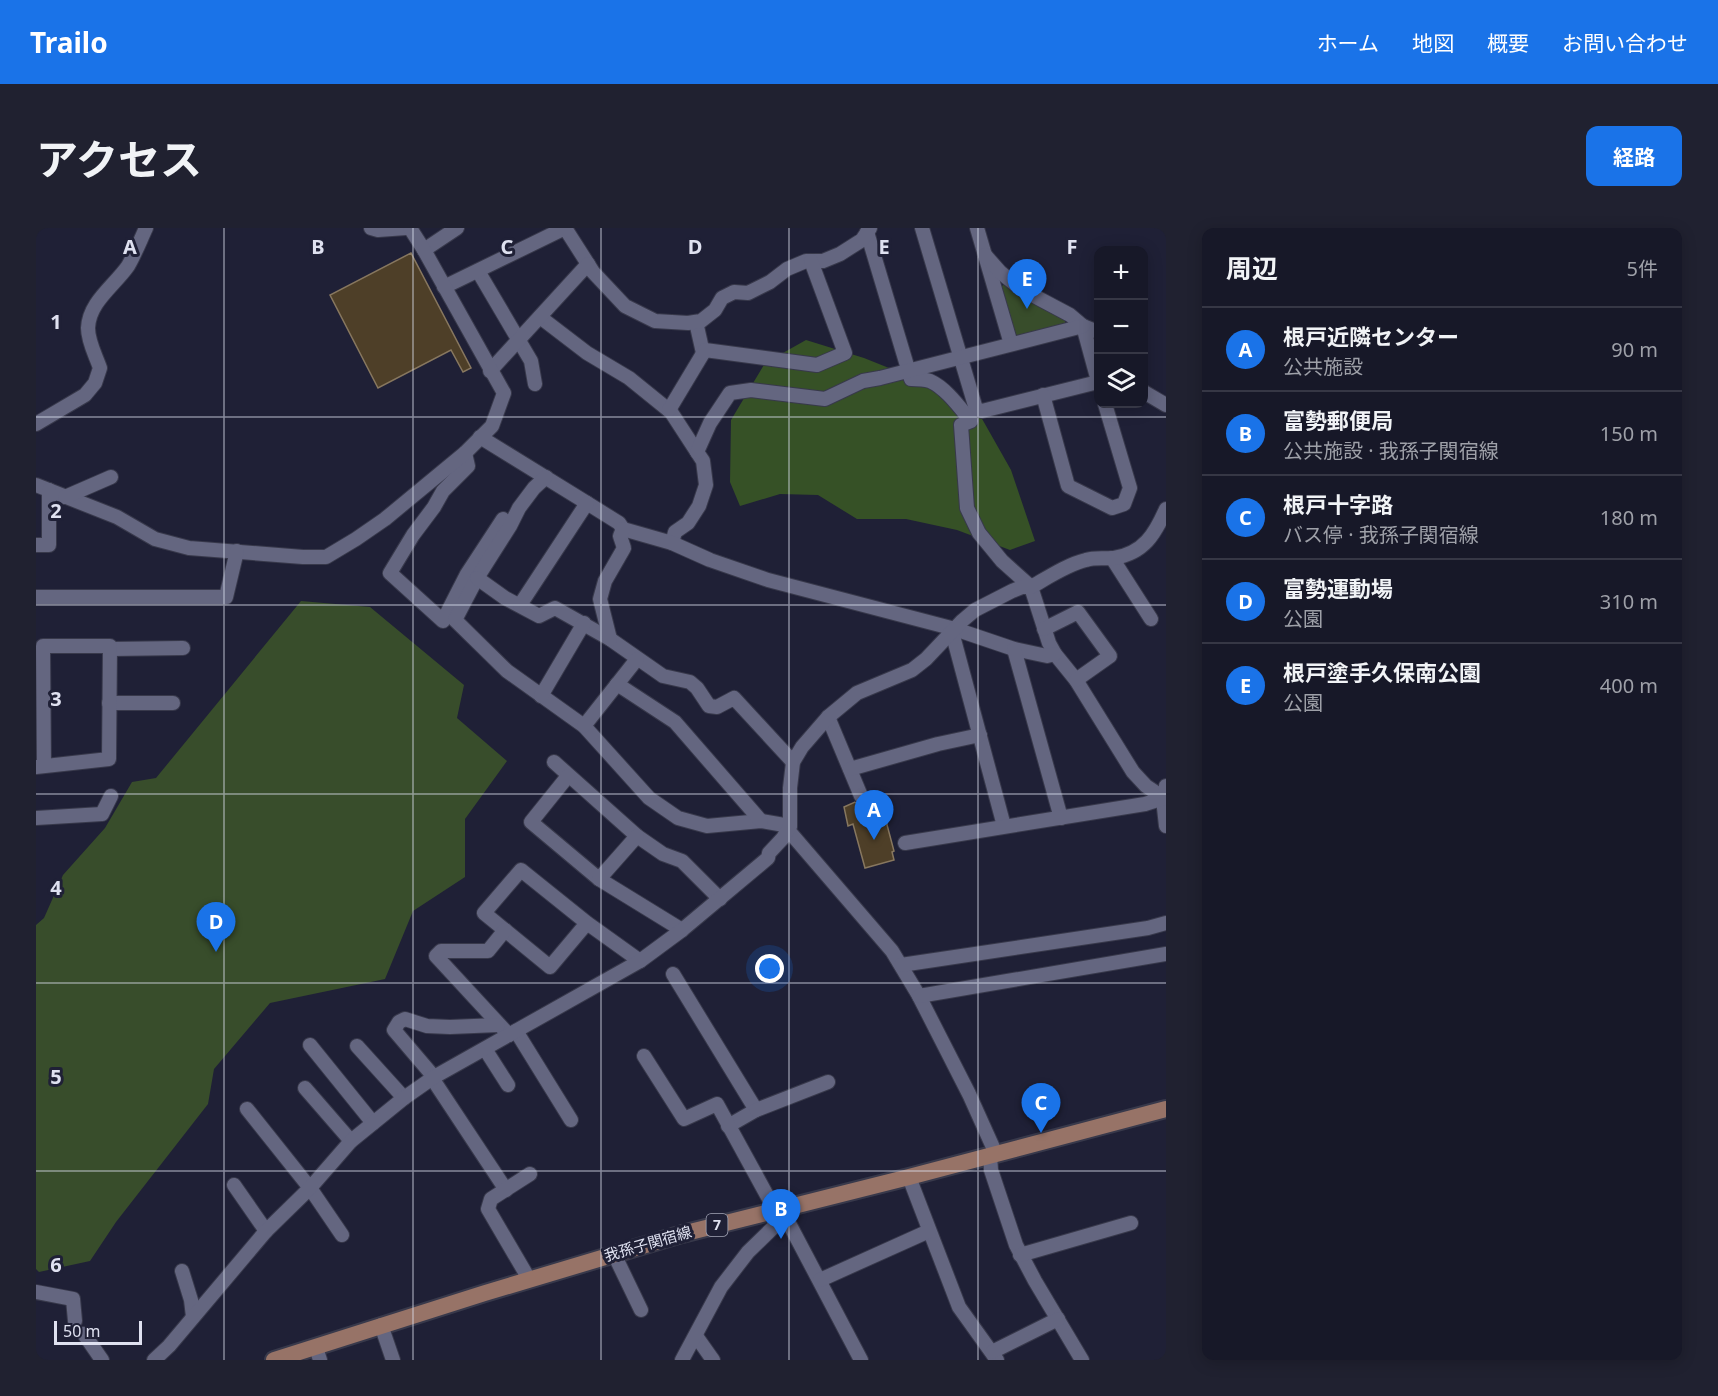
<!DOCTYPE html>
<html lang="ja">
<head>
<meta charset="utf-8">
<style>
  :root { --surface:#171828; --page:#202130; --text:#f1f3f6; --muted:#9ea0a8; --line:#363745; --accent:#1a73e8 }
  body { margin:0; font-family:"Noto Sans","Noto Sans JP",sans-serif; background:var(--page); color:var(--text) }
  .controls { position:absolute; right:18px; top:18px; display:grid; overflow:hidden; border-radius:12px; box-shadow:0 3px 15px #0003 }
  .controls button { width:54px; height:54px; display:grid; place-items:center; padding:0; border:0; border-bottom:2px solid var(--line); background:var(--surface); color:var(--text); font:30px sans-serif }
  .scale { position:absolute; left:18px; bottom:15px; width:88px; box-sizing:border-box; padding-left:6px; border:3px solid #dfe1f0; border-top:0; font-size:16px; line-height:21px; white-space:nowrap; color:#dfe1f0; -webkit-text-stroke:4px #1f2036; paint-order:stroke }
  .you { position:absolute; left:734px; top:741px; width:21px; height:21px; margin:-15px; border:4px solid #fff; border-radius:50%; background:#1a73e8; box-shadow:0 0 0 9px #1a73e833 }
  .badge { display:grid; place-items:center; width:39px; height:39px; border-radius:50%; background:var(--accent); color:#fff; font-size:20px; font-weight:700 }
  .pin { position:absolute; translate:-50% -50px; filter:drop-shadow(0 2px 3px #0008) }
  .pin::after { content:''; position:absolute; top:32px; width:21px; height:18px; background:inherit; clip-path:polygon(0 0,100% 0,50% 100%) }
  .list { margin:0; padding:0; list-style:none }
  h2 { display:flex; justify-content:space-between; align-items:center; height:78px; margin:0; padding:0 24px; font-size:26px }
  h2 small { font-size:20px; font-weight:400; color:var(--muted) }
  .list li { display:grid; grid-template-columns:39px 1fr auto; gap:18px; align-items:center; box-sizing:border-box; height:84px; padding:0 24px; border-top:2px solid var(--line) }
  .list b { display:block; font-size:22px; white-space:nowrap }
  .list p { margin:0; font-size:20px; white-space:nowrap; color:var(--muted) }
  .list em { font-size:20px; font-style:normal; color:var(--muted) }
  .icon { flex:none; width:33px; height:33px; fill:none; stroke:currentColor; stroke-width:2; stroke-linecap:round; stroke-linejoin:round }
  .map { position:relative; flex:none; width:1130px; height:1132px; overflow:hidden; border-radius:12px }
  header { display:flex; align-items:center; gap:36px; box-sizing:border-box; height:84px; padding:0 30px; background:var(--accent); color:#fff }
  header strong { font-size:28px }
  nav { display:flex; gap:33px; margin-inline-start:auto; font-size:21px }
  .intro { display:flex; align-items:center; justify-content:space-between; box-sizing:border-box; height:144px; padding:0 36px }
  h1 { margin:0; font-size:42px }
  .button { padding:15px 27px; border-radius:12px; background:var(--accent); color:#fff; font-size:21px; font-weight:700 }
  main { display:flex; gap:36px; padding:0 36px }
  aside { flex:1; background:var(--surface); border-radius:12px; box-shadow:0 3px 15px #0003 }
  .map>svg:first-child { display:block }
  .green { fill:#384d2b }
  .forest { fill:#365126 }
  .building { fill:#4e3f28; stroke:#87775f; stroke-width:1.5 }
  .lines { fill:none; stroke-linecap:round; stroke-linejoin:round }
  .minor-casing { stroke:#38394b; stroke-width:16 }
  .major-casing { stroke:#38394b; stroke-width:20 }
  .minor { stroke:#646680; stroke-width:14 }
  .major { stroke:#977367; stroke-width:16 }
  .grid { fill:none; stroke:#dfe1f0; stroke-width:1.5; stroke-opacity:0.55 }
  .labels { text-anchor:middle; stroke-width:6; stroke-linejoin:round; paint-order:stroke }
  .shield { fill:#1f2036; stroke:#a5a7b8; stroke-width:1.5 }
  .shield-label { font-size:14px; font-weight:bold; fill:#dfe1f0 }
  .street-label { font-size:15px; fill:#dfe1f0; stroke:#1f2036 }
  .grid-label { font-size:20px; text-anchor:middle; font-weight:bold; fill:#dfe1f0; stroke:#1f2036; stroke-width:6; stroke-linejoin:round; paint-order:stroke }
</style>
</head>
<body>
<header>
<strong>Trailo</strong>
<nav><a>ホーム</a><a>地図</a><a>概要</a><a>お問い合わせ</a></nav>
</header>
<div class="intro"><h1>アクセス</h1><a class="button">経路</a></div>
<main>
<div class="map">
<svg width="1130" height="1132" viewBox="0 0 1130 1132">
  <rect width="100%" height="100%" fill="#1f2036"/>
  <g class="green">
    <polygon points="969,56 1029,91 1029,97 984,108 978,106 964,59"/>
    <polygon points="265,373 334,379 428,457 421,490 471,533 429,591 429,649 377,683 349,751 234,775 178,841 172,876 80,994 54,1033 3,1044 0,1041 0,697 8,690 27,647 69,600 96,554 120,550"/>
  </g>
  <polygon class="forest" points="770,112 828,130 883,152 945,189 975,242 999,313 974,322 921,302 870,291 821,291 782,267 744,266 704,278 694,254 695,192 729,135"/>
  <g class="building">
    <polygon points="375,25 435,140 427,144 415,122 342,160 294,67"/>
    <polygon points="842,569 847,593 850,593 858,623 856,624 858,632 829,640 817,596 812,598 808,579 819,574 823,577 828,576 833,571"/>
  </g>
  <g class="lines">
    <g class="minor-casing">
      <g id="minor">
        <polyline points="335,0 342,2 370,0"/>
        <polyline points="886,0 940,181 946,183 1062,154"/>
        <polyline points="941,0 975,116"/>
        <path d="M 831,4 L 875,151 C 881,151 888,151 894,153 C 910,160 924,180 935,193 L 925,197 L 931,280 L 943,305 L 966,333 L 995,359 L 1013,415 L 1019,426 L 1040,452 L 1097,544 L 1110,558 L 1128,570"/>
        <polyline points="388,22 421,0"/>
        <polyline points="949,27 964,44 985,61 1034,87 1047,98 1062,104"/>
        <polyline points="442,43 495,133 499,156"/>
        <polyline points="408,59 529,0 552,36"/>
        <polyline points="504,89 551,125 593,150 635,184 661,224 667,233 670,257 663,278 652,295 639,304 636,315"/>
        <polyline points="660,94 667,125"/>
        <polyline points="1047,98 1062,153"/>
        <polyline points="454,143 552,36 557,44 589,78 619,93 652,95 665,93 679,82 686,70 698,64 712,65 734,54 751,41 770,33 787,33 804,26 826,12 834,0"/>
        <polyline points="1108,164 1130,177"/>
        <polyline points="1007,167 1032,258 1076,280 1088,276 1094,260 1069,176"/>
        <polyline points="633,182 669,122 781,137 809,125 775,33"/>
        <path d="M 0,196 L 49,167 L 59,155 L 64,140 C 60,128 52,114 52,100 C 53,74 78,58 92,38 C 99,26 104,13 110,0"/>
        <polyline points="444,209 551,275 583,295 587,301 636,315 674,332 732,352 919,401 978,421 1011,428 1019,426"/>
        <polyline points="661,224 674,195 694,165 715,162 789,171 827,153 844,150 1047,98"/>
        <polyline points="429,225 432,238 407,263 398,279 377,307 354,345 407,393 431,346 467,291"/>
        <polyline points="510,249 498,260 483,280 474,298 441,350 419,392 471,443 548,498 613,570 642,590 671,598 725,593 754,598"/>
        <polyline points="0,257 81,289 119,311 153,320 267,329 290,329 320,311 349,291 429,225 456,198 468,165 388,22 374,0"/>
        <polyline points="29,269 75,249"/>
        <polyline points="0,317 13,317 13,262"/>
        <polyline points="1076,330 1115,391"/>
        <polyline points="441,350 469,370 503,388 519,380 574,411 627,448 654,454 661,460 673,478 681,479 698,470 757,534"/>
        <polyline points="0,369 190,369 201,323"/>
        <polyline points="484,377 551,275"/>
        <polyline points="1008,401 1042,384 1074,428 1040,452"/>
        <polyline points="916,404 968,598"/>
        <polyline points="574,411 564,371 569,353 588,320 584,308 587,301"/>
        <polyline points="74,421 147,420"/>
        <polyline points="978,421 1025,590"/>
        <polyline points="581,456 639,494 725,593"/>
        <polyline points="505,468 548,395"/>
        <polyline points="73,475 137,475"/>
        <polyline points="792,489 825,568"/>
        <polyline points="548,498 601,431"/>
        <polyline points="518,534 601,608 627,626 646,633 684,671"/>
        <polyline points="0,539 73,531 74,418 7,418 8,538"/>
        <polyline points="814,541 902,516 944,507"/>
        <polyline points="532,548 495,594 563,651 646,702"/>
        <polyline points="1130,558 1128,580 1130,598"/>
        <polyline points="0,590 66,586 75,568"/>
        <polyline points="752,602 856,723 883,768 933,866 960,926"/>
        <polyline points="869,615 1109,576 1128,570"/>
        <polyline points="563,651 601,608"/>
        <polyline points="551,695 514,739 448,685 485,642 551,695 604,733"/>
        <polyline points="469,702 452,723 405,723 400,728 473,807"/>
        <polyline points="865,737 1112,700 1130,695"/>
        <polyline points="637,746 720,882 692,898"/>
        <polyline points="883,768 1130,726"/>
        <polyline points="480,803 535,892"/>
        <polyline points="274,817 337,895"/>
        <polyline points="321,818 368,870"/>
        <polyline points="449,821 472,857"/>
        <polyline points="608,828 648,891 681,876 739,982"/>
        <polyline points="398,849 358,802 363,794 369,791 391,798 414,799 462,797"/>
        <polyline points="396,850 470,962"/>
        <polyline points="269,860 315,913"/>
        <polyline points="211,881 274,960 306,1007"/>
        <polyline points="720,882 792,854"/>
        <polyline points="954,927 955,942 980,1017 999,1053 1046,1132"/>
        <polyline points="873,949 923,1079 961,1132"/>
        <polyline points="198,957 230,1003"/>
        <polyline points="746,982 825,1132"/>
        <polyline points="578,1026 605,1082"/>
        <polyline points="984,1027 1095,995"/>
        <polyline points="146,1043 155,1072 157,1089"/>
        <polyline points="493,1051 452,981 455,971 494,946"/>
        <polyline points="784,1052 893,1003"/>
        <polyline points="0,1064 37,1071 39,1093"/>
        <polyline points="345,1097 357,1132"/>
        <polyline points="48,1106 66,1132"/>
        <polyline points="660,1108 677,1132"/>
        <polyline points="280,1119 284,1132"/>
        <polyline points="956,1124 1022,1091"/>
        <path d="M 118,1132 L 133,1118 L 230,1003 L 274,960 L 315,913 L 368,870 L 398,849 L 604,733 L 646,702 L 732,630 L 733,625 L 747,610 L 754,598 L 754,560 L 757,534 L 766,519 L 792,489 L 821,465 L 876,442 L 890,431 L 926,393 L 939,382 L 976,363 L 986,359 L 995,359 C 1011,350 1032,336 1050,332 C 1059,329 1069,331 1078,330 C 1108,325 1119,306 1130,281"/>
        <polyline points="646,1132 685,1059 712,1024 749,988"/>
      </g>
    </g>
    <g class="major-casing">
      <polyline id="major" points="238,1132 449,1065 646,1006 873,949 1130,881"/>
    </g>
    <use href="#minor" class="minor"/>
    <use href="#major" class="major"/>
  </g>
  <path class="grid" d="M 188,0 L 188,1132M 377,0 L 377,1132M 565,0 L 565,1132M 753,0 L 753,1132M 942,0 L 942,1132M 0,189 L 1130,189M 0,377 L 1130,377M 0,566 L 1130,566M 0,755 L 1130,755M 0,943 L 1130,943"/>
  <g class="labels">
    <rect class="shield" x="670.5" y="986" width="21" height="22" rx="4.5"/>
    <g class="shield-label">
      <text x="681" y="1002">7</text>
    </g>
    <g class="street-label">
      <text transform="translate(612 1016) rotate(-16)" y="5">我孫子関宿線</text>
    </g>
  </g>
  <g class="grid-label">
    <text x="94" y="26">A</text>
    <text x="282" y="26">B</text>
    <text x="471" y="26">C</text>
    <text x="659" y="26">D</text>
    <text x="848" y="26">E</text>
    <text x="1036" y="26">F</text>
    <text x="20" y="101">1</text>
    <text x="20" y="290">2</text>
    <text x="20" y="478">3</text>
    <text x="20" y="667">4</text>
    <text x="20" y="856">5</text>
    <text x="20" y="1044">6</text>
  </g>
</svg>
<div class="controls">
<button>+</button>
<button>−</button>
<button><svg class="icon" aria-label="layers" viewBox="0 0 24 24"><path d="M12 4l9 5-9 5-9-5zM3 14l9 5 9-5"/></svg></button>
</div>
<div class="scale">50 m</div>
<div class="you"></div>
<div class="pin badge" style="left:838px;top:612px">A</div>
<div class="pin badge" style="left:745px;top:1011px">B</div>
<div class="pin badge" style="left:1005px;top:905px">C</div>
<div class="pin badge" style="left:180px;top:724px">D</div>
<div class="pin badge" style="left:991px;top:81px">E</div>
</div>
<aside>
<h2>周辺<small>5件</small></h2>
<ul class="list">
<li><span class="badge">A</span><div><b>根戸近隣センター</b><p>公共施設</p></div><em>90 m</em></li>
<li><span class="badge">B</span><div><b>富勢郵便局</b><p>公共施設 · 我孫子関宿線</p></div><em>150 m</em></li>
<li><span class="badge">C</span><div><b>根戸十字路</b><p>バス停 · 我孫子関宿線</p></div><em>180 m</em></li>
<li><span class="badge">D</span><div><b>富勢運動場</b><p>公園</p></div><em>310 m</em></li>
<li><span class="badge">E</span><div><b>根戸塗手久保南公園</b><p>公園</p></div><em>400 m</em></li>
</ul>
</aside>
</main>
</body>
</html>
